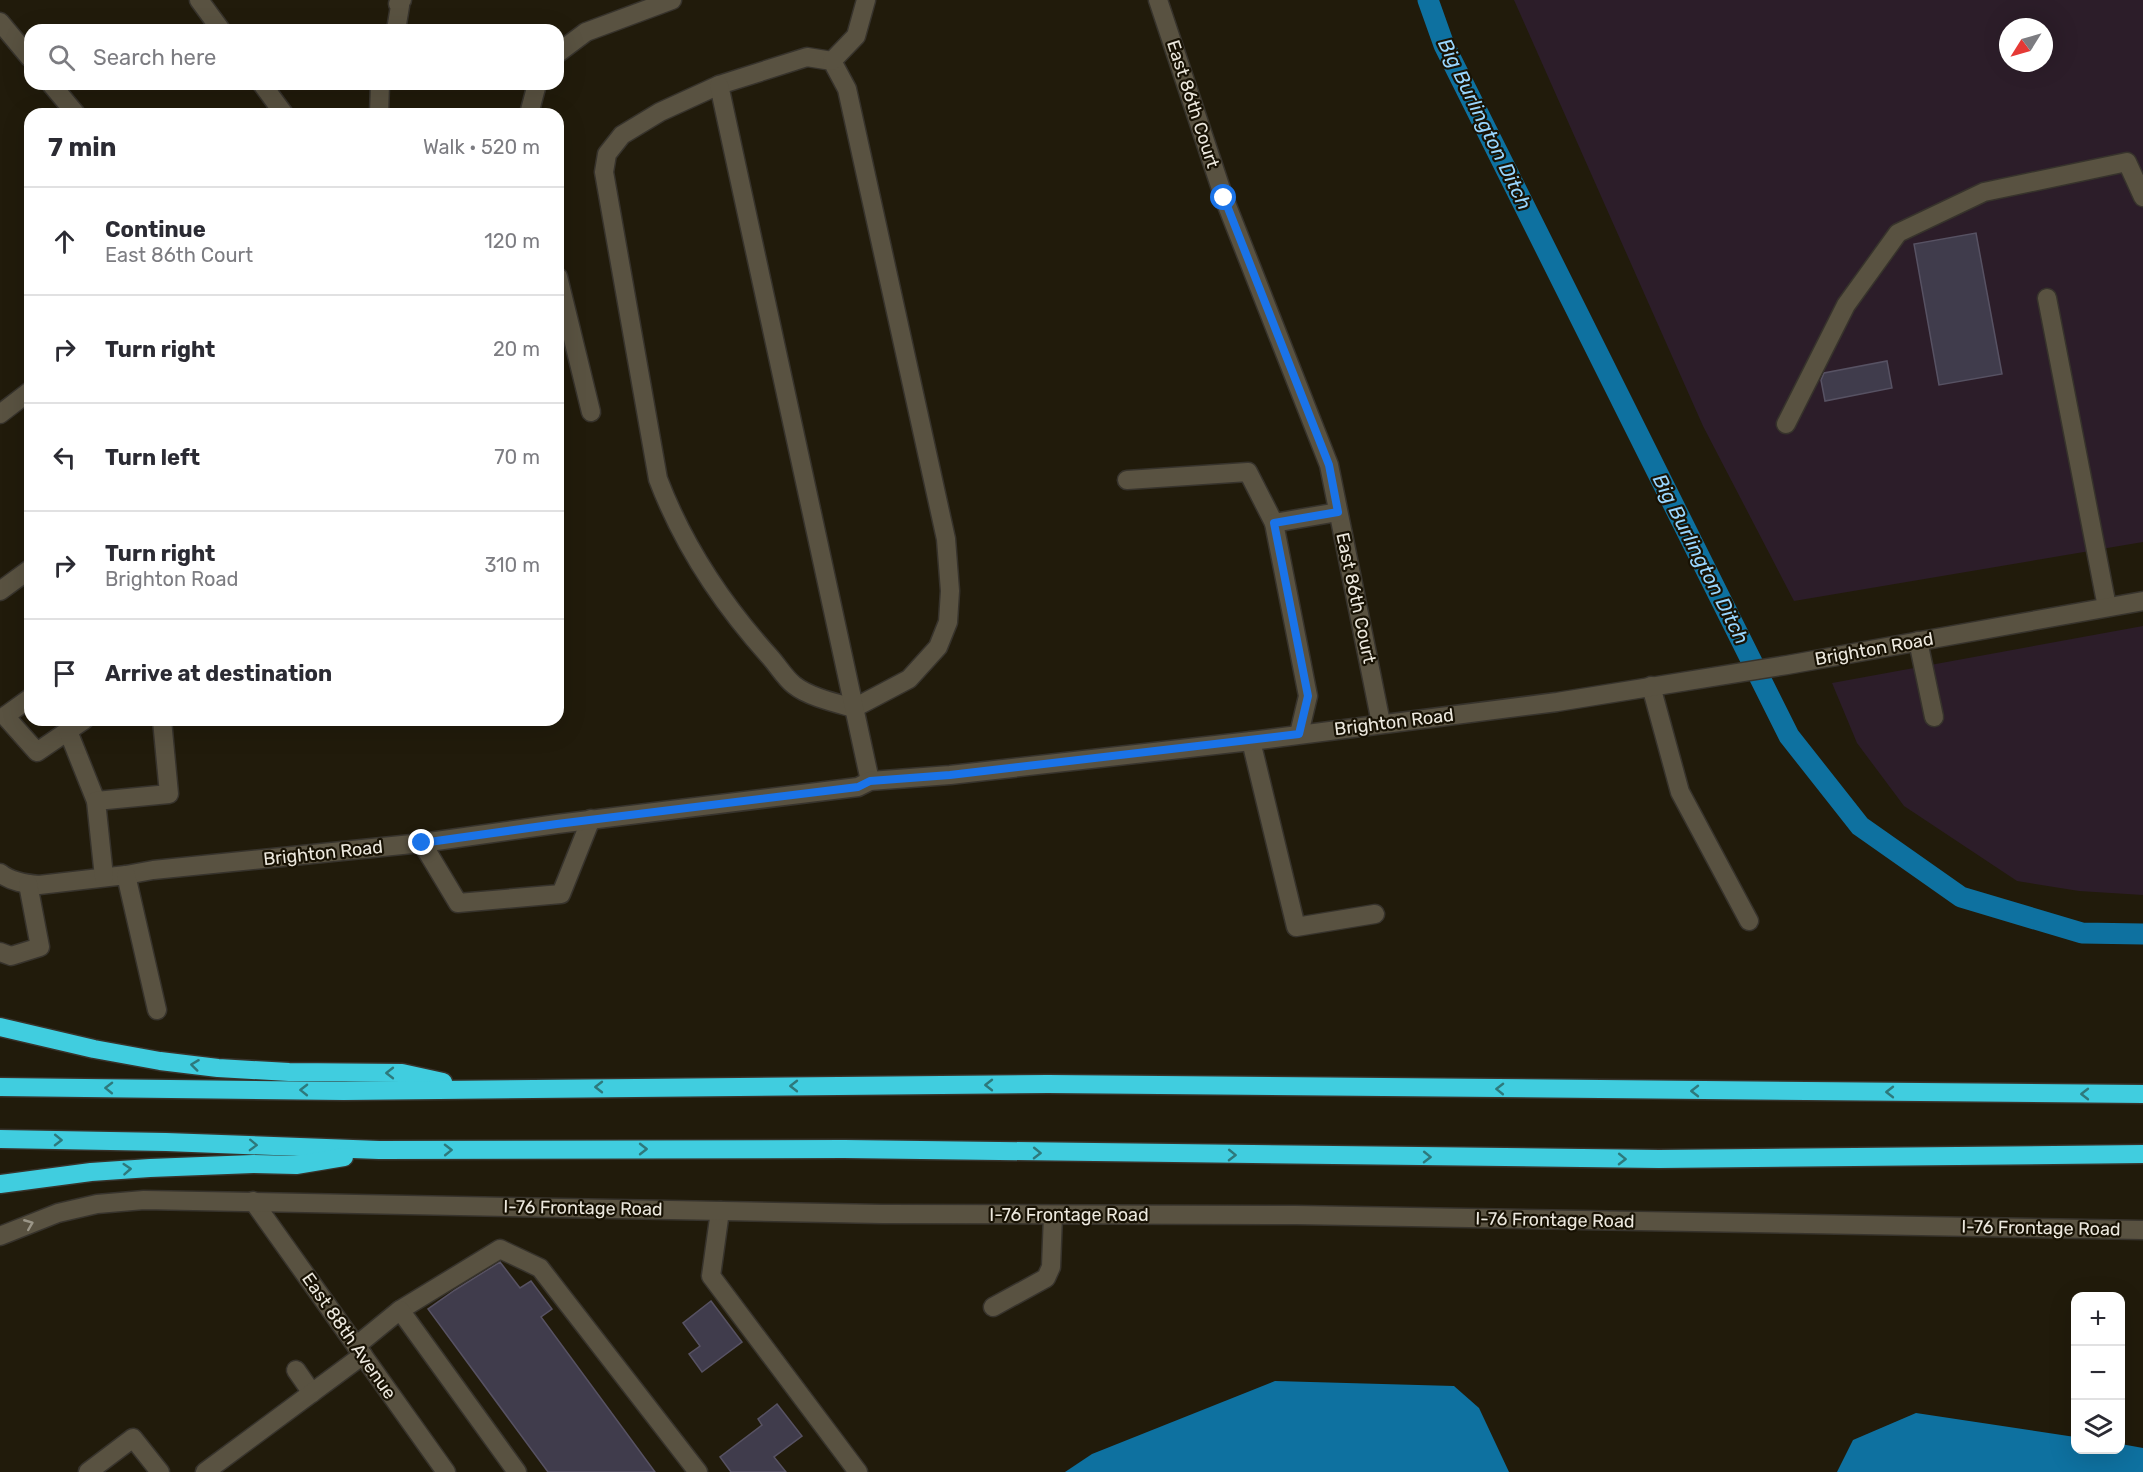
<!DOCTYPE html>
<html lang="en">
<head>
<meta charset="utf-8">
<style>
  :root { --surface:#fff; --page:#f7f7f7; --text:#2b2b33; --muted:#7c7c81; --line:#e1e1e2 }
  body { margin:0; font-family:Rubik,sans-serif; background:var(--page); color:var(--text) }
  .controls { position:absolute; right:18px; bottom:18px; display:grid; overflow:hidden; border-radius:12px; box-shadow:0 6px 24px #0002 }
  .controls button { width:54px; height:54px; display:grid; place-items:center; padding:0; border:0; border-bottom:2px solid var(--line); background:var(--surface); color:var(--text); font:30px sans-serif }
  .compass { position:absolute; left:1999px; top:18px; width:54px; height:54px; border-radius:50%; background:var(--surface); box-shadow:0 6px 24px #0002; rotate:233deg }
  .stop { position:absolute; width:18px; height:18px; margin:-14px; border:4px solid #1a73e8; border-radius:50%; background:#fff }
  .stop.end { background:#1a73e8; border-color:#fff; box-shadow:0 2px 6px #0008 }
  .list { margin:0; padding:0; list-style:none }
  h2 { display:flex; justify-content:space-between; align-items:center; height:78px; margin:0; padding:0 24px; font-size:26px }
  h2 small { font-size:20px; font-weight:400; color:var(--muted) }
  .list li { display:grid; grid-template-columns:39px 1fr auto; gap:18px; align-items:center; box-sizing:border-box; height:108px; padding:0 24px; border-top:2px solid var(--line) }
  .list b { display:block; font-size:22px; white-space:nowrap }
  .list p { margin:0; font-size:20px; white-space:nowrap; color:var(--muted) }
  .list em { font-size:20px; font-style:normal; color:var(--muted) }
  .icon { flex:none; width:33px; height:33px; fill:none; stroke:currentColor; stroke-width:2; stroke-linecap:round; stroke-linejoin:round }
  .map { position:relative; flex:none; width:2143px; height:1472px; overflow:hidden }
  .search { position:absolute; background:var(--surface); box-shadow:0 6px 24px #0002; left:24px; top:24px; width:540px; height:66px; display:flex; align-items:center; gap:15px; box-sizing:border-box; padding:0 21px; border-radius:18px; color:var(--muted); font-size:22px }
  .panel { position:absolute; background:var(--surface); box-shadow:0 6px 24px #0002; left:24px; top:108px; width:540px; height:618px; border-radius:18px }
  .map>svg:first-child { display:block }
  .industrial { fill:#2c1d29; fill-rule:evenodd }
  .water { fill:#0e71a0 }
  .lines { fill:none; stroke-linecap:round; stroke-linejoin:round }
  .canal { stroke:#0e71a0; stroke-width:21 }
  .building { fill:#403c4c; stroke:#575263; stroke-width:1.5 }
  .minor-casing { stroke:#37332c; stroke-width:21 }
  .highway-casing { stroke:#37332c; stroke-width:21 }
  .minor { stroke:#595241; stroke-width:18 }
  .highway { stroke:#40cddf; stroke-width:18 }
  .oneway { stroke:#2e797c }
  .oneway2 { stroke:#9b9688 }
  .route { stroke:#1a73e8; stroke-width:8 }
  .labels { text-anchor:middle; stroke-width:4.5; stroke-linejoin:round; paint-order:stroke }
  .street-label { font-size:18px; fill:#ece8de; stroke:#181204 }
  .water-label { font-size:20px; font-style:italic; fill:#99d6ff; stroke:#181204 }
</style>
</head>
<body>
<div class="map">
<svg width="2143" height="1472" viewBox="0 0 2143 1472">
  <rect width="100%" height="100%" fill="#211b0b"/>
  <g class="industrial">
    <path d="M 1514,0 L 2143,0 L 2143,542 L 1794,601 L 1703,426 ZM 2008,27 L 2044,27 L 2044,63 L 2008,63 Z"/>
    <polygon points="2143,626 2143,895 2079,891 2017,881 1904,806 1857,743 1832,683"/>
  </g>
  <g class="water">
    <polygon points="1275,1381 1454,1386 1479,1408 1509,1472 1065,1472 1092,1454"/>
    <polygon points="1916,1413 2075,1437 2076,1450 2120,1450 2121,1444 2143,1448 2143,1472 1837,1472 1853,1440"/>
  </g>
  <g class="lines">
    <polyline class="canal" points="1428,0 1444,45 1789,736 1860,826 1961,897 2082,933 2143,934"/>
  </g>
  <g class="building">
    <polygon points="1976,233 2002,374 1939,385 1914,244"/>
    <polygon points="1887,361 1892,388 1825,401 1821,380 1824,373"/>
    <polygon points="500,1262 520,1288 531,1281 552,1309 541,1317 655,1472 548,1472 428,1309 455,1290"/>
    <polygon points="711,1301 742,1342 702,1372 689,1354 700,1346 683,1323"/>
    <polygon points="777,1404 802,1436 774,1457 786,1472 731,1472 720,1457 762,1425 758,1419"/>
  </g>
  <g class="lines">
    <g class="minor-casing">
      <g id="minor">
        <polyline points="199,0 221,30"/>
        <polyline points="1158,0 1224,198 1329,465 1381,723"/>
        <polyline points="0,22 30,58"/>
        <polyline points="396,30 400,6 398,4 402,0"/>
        <polyline points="558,53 586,32 672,0"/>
        <path d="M 807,57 L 832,61 L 847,89 L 946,539 L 950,591 L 948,622 L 938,647 L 909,679 L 854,708 C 836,703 809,697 794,685 C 785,678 778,666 770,657 C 723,605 683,545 658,479 L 604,172 L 607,154 L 622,135 L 660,112 L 719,85 Z"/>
        <polyline points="832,61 856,36 866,0"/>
        <polyline points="51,84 76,114"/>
        <polyline points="262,84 284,114"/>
        <polyline points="719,85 870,781"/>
        <polyline points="379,114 380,84"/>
        <polyline points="529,114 537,84"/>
        <polyline points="558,277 591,412"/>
        <polyline points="2047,298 2107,607"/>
        <polyline points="0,414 30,391"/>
        <polyline points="1786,424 1846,305 1898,233 1984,192 2127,162 2143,197"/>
        <polyline points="1127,480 1248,472 1274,523"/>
        <polyline points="0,591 30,569"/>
        <polyline points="1918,641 1934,717"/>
        <polyline points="1651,686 1680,792 1749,921"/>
        <polyline points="30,698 5,716 37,752 84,720"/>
        <polyline points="68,731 96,801"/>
        <polyline points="1299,734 1308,696 1274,523 1338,512"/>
        <polyline points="1251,741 1296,927 1375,914"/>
        <polyline points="422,843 458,903 561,894 591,819"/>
        <path d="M 0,873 C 11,882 26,884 39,885 L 126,875 L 153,870 L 422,843 L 557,824 L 858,787 L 870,781 L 950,775 L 1251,741 L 1557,702 L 1787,665 L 2143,601"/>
        <polyline points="126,875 157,1010"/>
        <polyline points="104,877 96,801 169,794 162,720"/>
        <polyline points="0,952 11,956 40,947 28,884"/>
        <polyline points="253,1201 446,1472"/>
        <polyline points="720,1211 711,1276 858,1472"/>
        <polyline points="0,1236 58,1213 97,1204 144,1200 882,1214 1296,1215 2143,1230"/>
        <polyline points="993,1307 1046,1278 1051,1267 1053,1215"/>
        <polyline points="400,1310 500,1249 540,1268 698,1472"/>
        <polyline points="356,1346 400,1310 517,1472"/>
        <polyline points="296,1370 312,1393"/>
        <polyline points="88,1472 133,1438 160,1472"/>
        <polyline points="205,1472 363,1355"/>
      </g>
    </g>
    <g class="highway-casing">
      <g id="highway">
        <polyline points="0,1027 94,1049 160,1061 218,1068 289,1072 402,1073 443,1082"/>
        <polyline points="0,1087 344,1091 1048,1084 2143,1094"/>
        <polyline points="0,1139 166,1142 379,1150 844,1149 1659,1159 2143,1154"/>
        <polyline points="0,1184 91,1172 150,1168 253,1164 296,1165 344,1157"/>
      </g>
    </g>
    <use href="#minor" class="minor"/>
    <use href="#highway" class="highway"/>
  </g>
  <defs><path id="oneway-chevron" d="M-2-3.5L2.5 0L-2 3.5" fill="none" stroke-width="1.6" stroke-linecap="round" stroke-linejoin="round" transform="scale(1.5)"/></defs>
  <g class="oneway">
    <use href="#oneway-chevron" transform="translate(195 1065) rotate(-173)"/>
    <use href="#oneway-chevron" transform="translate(390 1073) rotate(-180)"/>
    <use href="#oneway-chevron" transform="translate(989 1085) rotate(180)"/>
    <use href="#oneway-chevron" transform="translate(794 1086) rotate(180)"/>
    <use href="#oneway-chevron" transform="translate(599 1087) rotate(180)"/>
    <use href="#oneway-chevron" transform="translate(109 1088) rotate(-179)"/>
    <use href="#oneway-chevron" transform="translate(1500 1089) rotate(-179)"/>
    <use href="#oneway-chevron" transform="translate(304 1090) rotate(-179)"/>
    <use href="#oneway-chevron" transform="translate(1695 1091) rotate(-180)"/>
    <use href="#oneway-chevron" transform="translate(1890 1092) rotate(-180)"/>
    <use href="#oneway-chevron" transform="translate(2085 1094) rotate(-180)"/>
    <use href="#oneway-chevron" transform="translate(58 1140) rotate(1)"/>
    <use href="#oneway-chevron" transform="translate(253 1145) rotate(2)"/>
    <use href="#oneway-chevron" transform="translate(643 1149)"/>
    <use href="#oneway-chevron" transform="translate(448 1150) rotate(-1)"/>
    <use href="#oneway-chevron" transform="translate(1037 1153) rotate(1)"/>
    <use href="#oneway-chevron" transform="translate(1232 1155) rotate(1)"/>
    <use href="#oneway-chevron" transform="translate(1427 1157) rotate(1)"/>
    <use href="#oneway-chevron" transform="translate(1622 1159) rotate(1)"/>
    <use href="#oneway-chevron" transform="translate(127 1169) rotate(-4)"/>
  </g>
  <use class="oneway2" href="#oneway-chevron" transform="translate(29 1224) rotate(-22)"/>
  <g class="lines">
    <polyline class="route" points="422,843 557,824 858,787 870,781 950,775 1299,734 1308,696 1274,523 1338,512 1329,465 1224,198"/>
  </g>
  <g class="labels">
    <g class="street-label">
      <text transform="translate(1193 104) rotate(72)" y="6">East 86th Court</text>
      <text transform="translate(1356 598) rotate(78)" y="6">East 86th Court</text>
      <text transform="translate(1874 649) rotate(-10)" y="6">Brighton Road</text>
      <text transform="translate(1394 722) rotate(-7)" y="6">Brighton Road</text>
      <text transform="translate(323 853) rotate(-6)" y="6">Brighton Road</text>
      <text transform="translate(583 1208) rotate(1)" y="6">I-76 Frontage Road</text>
      <text x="1069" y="1221">I-76 Frontage Road</text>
      <text transform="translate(1555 1220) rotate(1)" y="6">I-76 Frontage Road</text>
      <text transform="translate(2041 1228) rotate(1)" y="6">I-76 Frontage Road</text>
      <text transform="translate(349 1336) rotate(55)" y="6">East 88th Avenue</text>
    </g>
    <g class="water-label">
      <text transform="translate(1485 124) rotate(64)" y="7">Big Burlington Ditch</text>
      <text transform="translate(1701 559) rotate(63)" y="7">Big Burlington Ditch</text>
    </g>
  </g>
</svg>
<div class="controls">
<button>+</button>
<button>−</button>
<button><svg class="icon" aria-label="layers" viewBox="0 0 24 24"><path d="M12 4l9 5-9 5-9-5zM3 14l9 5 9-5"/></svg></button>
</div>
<svg class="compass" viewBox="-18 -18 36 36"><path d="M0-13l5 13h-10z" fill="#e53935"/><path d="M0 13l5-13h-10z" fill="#7c7c81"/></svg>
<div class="stop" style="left:1224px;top:198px"></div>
<div class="stop end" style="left:422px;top:843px"></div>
<div class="search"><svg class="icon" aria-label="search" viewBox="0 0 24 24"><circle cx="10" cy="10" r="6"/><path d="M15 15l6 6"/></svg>Search here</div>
<section class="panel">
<h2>7 min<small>Walk · 520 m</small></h2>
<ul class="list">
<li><svg class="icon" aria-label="ahead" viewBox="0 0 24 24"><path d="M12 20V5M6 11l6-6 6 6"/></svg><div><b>Continue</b><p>East 86th Court</p></div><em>120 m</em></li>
<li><svg class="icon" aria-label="right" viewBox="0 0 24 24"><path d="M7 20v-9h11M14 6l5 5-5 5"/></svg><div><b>Turn right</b></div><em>20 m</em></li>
<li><svg class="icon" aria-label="left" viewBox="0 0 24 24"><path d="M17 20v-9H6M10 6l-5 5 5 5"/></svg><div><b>Turn left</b></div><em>70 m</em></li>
<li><svg class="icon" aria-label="right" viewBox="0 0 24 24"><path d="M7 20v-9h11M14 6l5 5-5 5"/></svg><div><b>Turn right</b><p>Brighton Road</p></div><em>310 m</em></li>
<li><svg class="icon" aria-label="arrive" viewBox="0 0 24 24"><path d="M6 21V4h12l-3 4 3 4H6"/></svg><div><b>Arrive at destination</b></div></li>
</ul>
</section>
</div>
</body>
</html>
